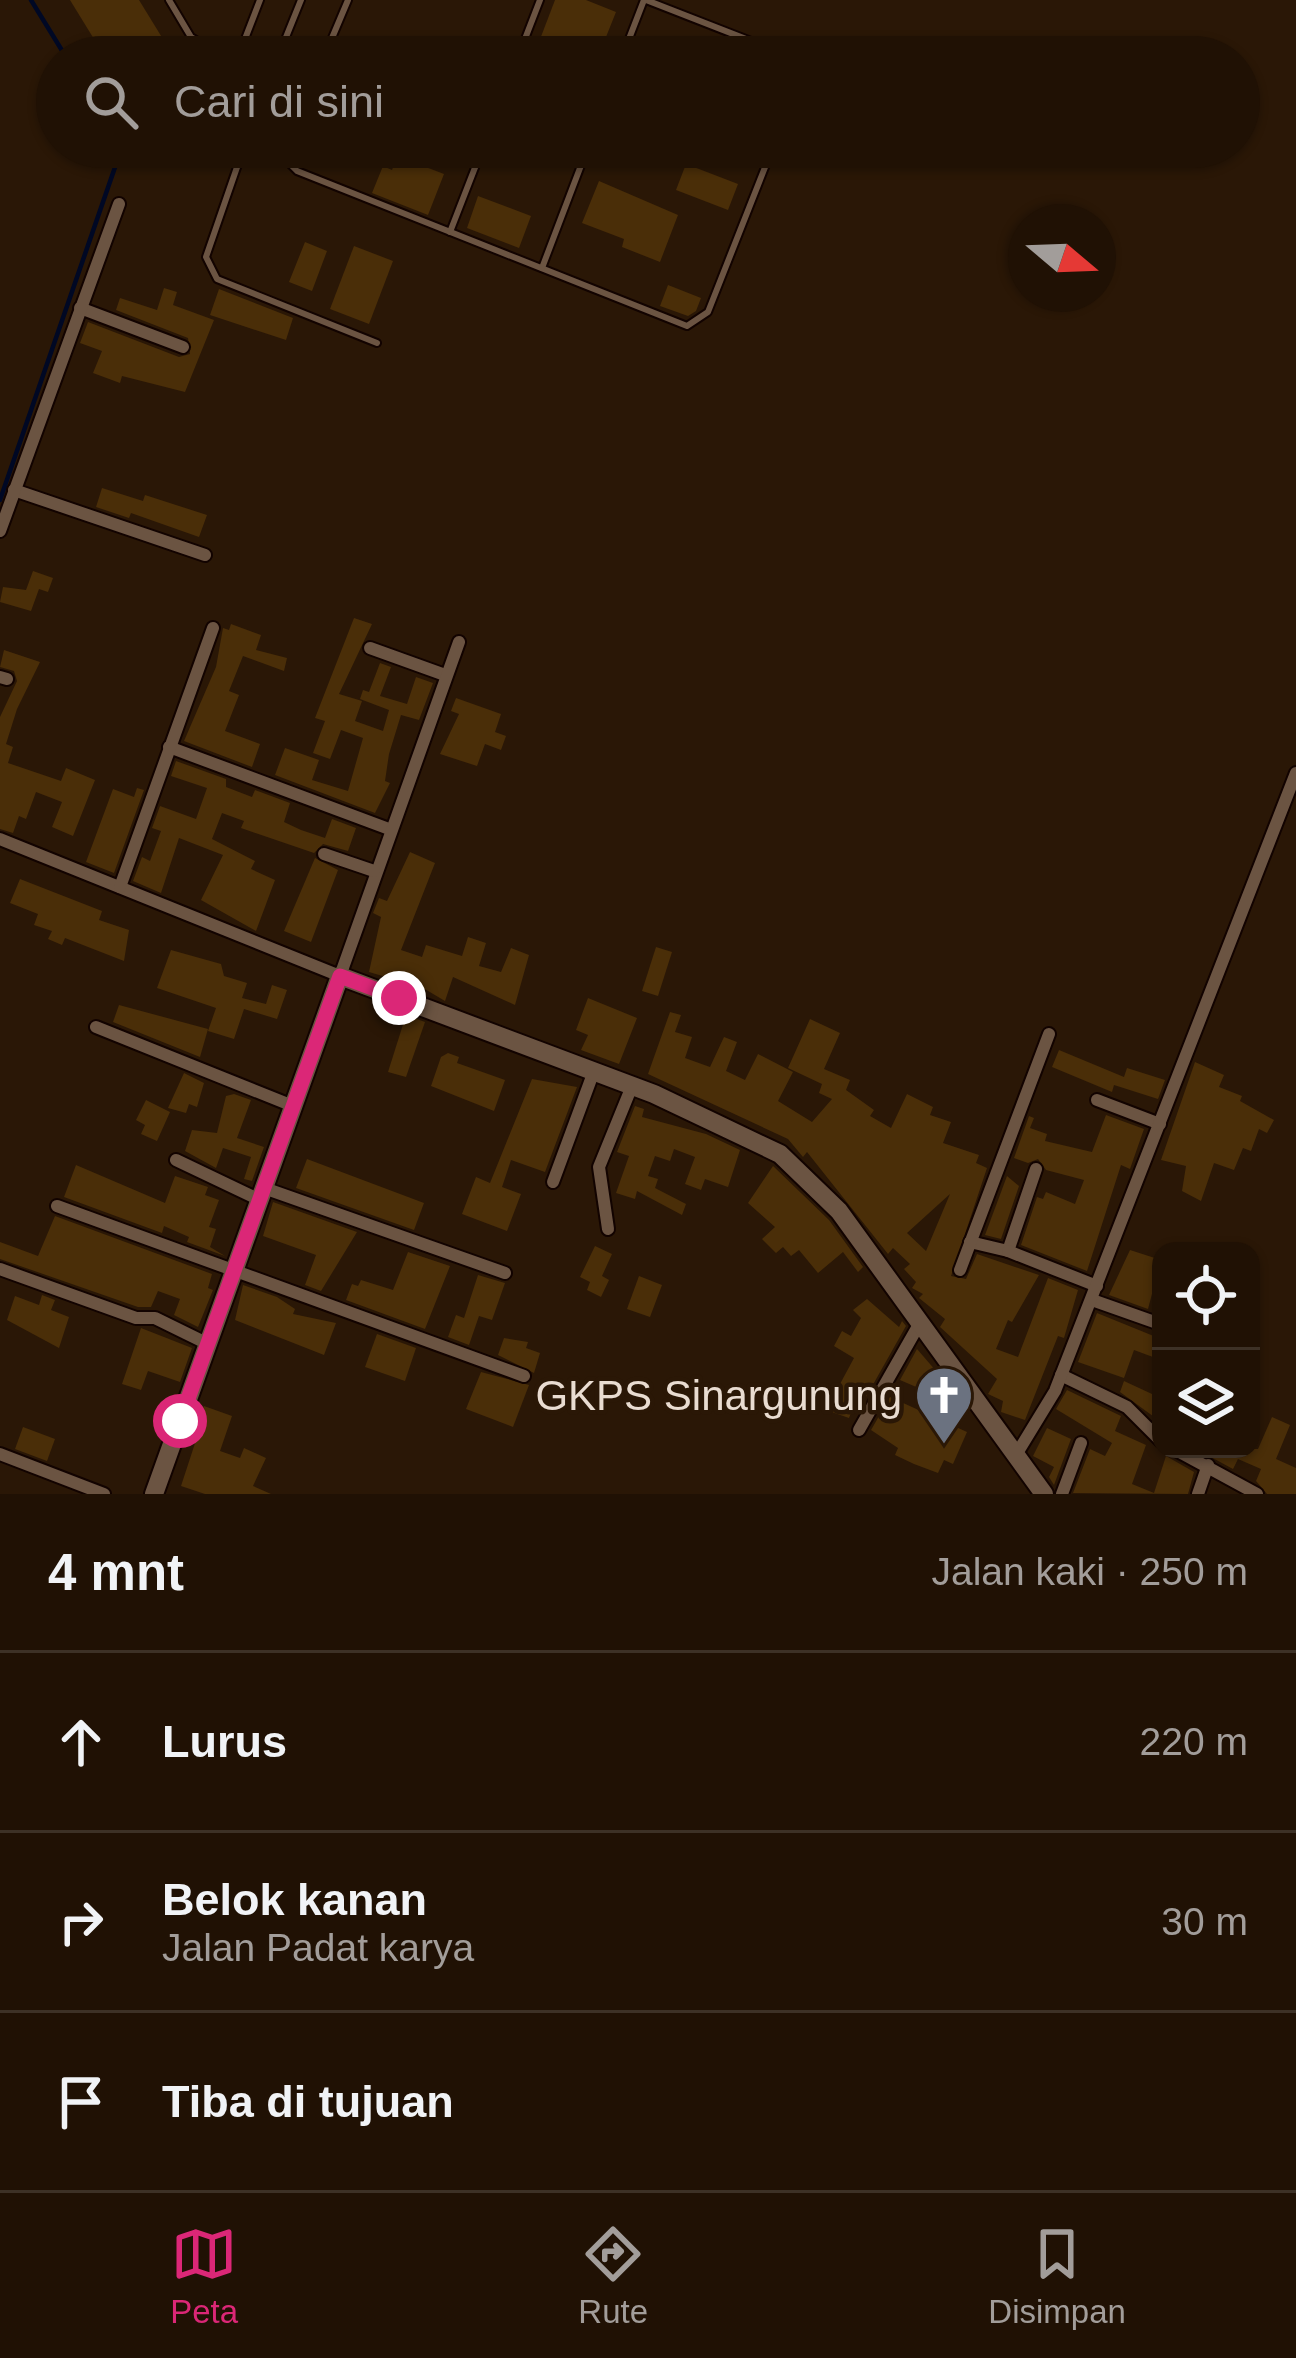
<!DOCTYPE html>
<html lang="id">
<head>
<meta charset="utf-8">
<style>
  :root { --surface:#201104; --page:#281a0e; --text:#f1f3f6; --muted:#a29d9a; --line:#3d3126; --accent:#db2777 }
  body { margin:0; font-family:Arial,sans-serif; background:var(--page); color:var(--text) }
  .controls { position:absolute; right:36px; bottom:36px; display:grid; overflow:hidden; border-radius:24px; box-shadow:0 3px 9px #0004 }
  .controls button { width:108px; height:108px; display:grid; place-items:center; padding:0; border:0; border-bottom:3px solid var(--line); background:var(--surface); color:var(--text); font:60px sans-serif }
  .compass { position:absolute; left:1008px; top:204px; width:108px; height:108px; border-radius:50%; background:var(--surface); box-shadow:0 3px 9px #0004; rotate:109deg }
  .stop { position:absolute; width:36px; height:36px; margin:-27px; border:9px solid #db2777; border-radius:50%; background:#fff }
  .stop.end { background:#db2777; border-color:#fff; box-shadow:0 3px 12px #0008 }
  .list { margin:0; padding:0; list-style:none }
  h2 { display:flex; justify-content:space-between; align-items:center; height:156px; margin:0; padding:0 48px; font-size:51px }
  h2 small { font-size:39px; font-weight:400; color:var(--muted) }
  .list li { display:grid; grid-template-columns:78px 1fr auto; gap:36px; align-items:center; box-sizing:border-box; height:180px; padding:0 48px; border-top:3px solid var(--line) }
  .list b { display:block; font-size:45px; white-space:nowrap }
  .list p { margin:0; font-size:39px; white-space:nowrap; color:var(--muted) }
  .list em { font-size:39px; font-style:normal; color:var(--muted) }
  .icon { flex:none; width:66px; height:66px; fill:none; stroke:currentColor; stroke-width:2; stroke-linecap:round; stroke-linejoin:round }
  .map { position:relative; flex:none; width:1296px; height:1494px; overflow:hidden }
  .search { position:absolute; background:var(--surface); box-shadow:0 3px 9px #0004; left:36px; right:36px; top:36px; height:132px; display:flex; align-items:center; gap:30px; box-sizing:border-box; padding:0 42px; border-radius:66px; color:var(--muted); font-size:45px }
  .sheet { height:696px; background:var(--surface) }
  nav { display:flex; justify-content:space-around; align-items:center; box-sizing:border-box; height:168px; border-top:3px solid var(--line); background:var(--surface); font-size:33px; color:var(--muted) }
  nav a { display:grid; justify-items:center; gap:6px }
  nav .on { color:var(--accent) }
  .map>svg:first-child { display:block }
  .lines { fill:none; stroke-linecap:round; stroke-linejoin:round }
  .stream { stroke:#000824; stroke-width:4.5 }
  .building { fill:#4a2e08; fill-rule:evenodd }
  .service-casing { stroke:#120300; stroke-width:10 }
  .minor-casing { stroke:#120300; stroke-width:16 }
  .secondary-casing { stroke:#120300; stroke-width:22 }
  .service { stroke:#6b5442; stroke-width:6 }
  .minor { stroke:#6b5442; stroke-width:12 }
  .secondary { stroke:#6b5442; stroke-width:18 }
  .route { stroke:#db2777; stroke-width:15 }
  .labels { text-anchor:middle; stroke-width:9; stroke-linejoin:round; paint-order:stroke }
  .poi-label { font-size:42px; fill:#e9dcd1; stroke:#2a1706; text-anchor:end }
</style>
</head>
<body>
<div class="map">
<svg width="1296" height="1494" viewBox="0 0 1296 1494">
  <rect width="100%" height="100%" fill="#2a1706"/>
  <g class="lines">
    <g class="stream">
      <polyline points="31,0 66,57"/>
      <polyline points="0,500 122,147"/>
    </g>
  </g>
  <g class="building">
    <polygon points="70,0 139,0 174,57 105,57"/>
    <polygon points="555,0 586,0 616,12 598,57 534,55"/>
    <polygon points="397,156 444,174 428,215 372,193 383,166 392,170"/>
    <polygon points="686,164 738,184 728,210 676,190"/>
    <polygon points="599,181 678,215 660,262 622,247 624,239 582,223"/>
    <polygon points="478,196 531,216 519,248 467,228"/>
    <polygon points="305,242 327,251 312,291 289,282"/>
    <polygon points="354,246 393,261 369,324 330,309"/>
    <polygon points="668,285 701,298 696,311 688,316 660,306"/>
    <polygon points="164,288 177,292 173,305 214,320 185,392 122,376 120,383 93,373 102,351 80,343 88,322 179,357 190,354 188,338 116,310 120,298 157,310"/>
    <polygon points="219,289 293,318 286,340 210,315"/>
    <polygon points="102,488 143,501 145,495 207,515 199,537 131,513 129,518 96,507"/>
    <polygon points="33,571 53,578 48,592 39,589 31,611 0,602 3,587 26,590"/>
    <polygon points="354,618 372,624 339,694 362,701 355,721 383,731 389,710 360,699 363,690 369,692 380,663 391,667 380,696 407,704 416,677 433,683 419,720 401,715 389,754 385,781 390,783 375,813 275,775 285,748 319,760 312,780 348,791 363,738 341,730 330,759 313,753 325,721 315,718"/>
    <polygon points="231,624 261,635 256,650 287,658 284,671 243,656 229,691 239,695 225,731 260,744 252,767 184,741 216,667 223,628 229,630"/>
    <polygon points="4,650 40,662 17,709 6,744 13,747 8,763 61,781 66,768 95,780 73,836 52,827 62,802 36,792 26,819 19,816 13,833 0,829 0,717 17,681 14,671 0,667"/>
    <polygon points="456,698 501,714 495,732 506,736 501,750 485,744 477,766 440,754 459,714 451,711"/>
    <polygon points="176,761 226,779 226,787 252,797 255,790 290,803 284,822 301,830 325,838 332,819 356,828 348,851 323,844 314,853 241,828 244,821 222,813 212,839 255,861 251,869 275,880 256,931 201,900 223,855 179,838 161,893 133,881 142,857 150,861 161,831 152,828 160,806 196,819 207,788 171,776"/>
    <polygon points="137,788 144,790 114,873 86,862 113,789 134,797"/>
    <polygon points="410,852 435,863 401,950 422,957 426,945 462,956 468,937 486,943 479,966 501,972 511,948 529,955 515,1005 453,977 445,1001 423,988 369,972 381,917 373,913 379,898 387,901"/>
    <polygon points="315,858 338,870 311,942 284,931"/>
    <polygon points="20,879 102,911 99,920 129,930 124,961 65,938 62,945 48,939 52,931 34,925 38,914 10,903"/>
    <polygon points="656,947 672,952 658,996 642,991"/>
    <polygon points="171,950 221,964 224,976 247,983 242,998 266,1004 272,985 287,990 277,1019 244,1009 234,1039 208,1031 216,1008 157,988"/>
    <polygon points="588,998 637,1018 619,1064 581,1050 588,1035 576,1030"/>
    <polygon points="119,1005 208,1029 200,1057 113,1022"/>
    <path d="M 670,1012 L 681,1015 L 675,1032 L 692,1037 L 685,1058 L 710,1067 L 724,1037 L 737,1042 L 726,1071 L 745,1080 L 758,1054 L 793,1072 L 778,1101 L 812,1122 L 832,1099 L 819,1093 L 822,1084 L 788,1068 L 810,1019 L 840,1033 L 824,1069 L 850,1080 L 846,1090 L 874,1110 L 870,1116 L 891,1128 L 907,1094 L 933,1107 L 930,1115 L 951,1122 L 943,1143 L 979,1155 L 976,1163 L 987,1168 L 951,1276 L 966,1279 L 977,1254 L 1039,1275 L 1012,1322 L 1008,1320 L 996,1349 L 1018,1357 L 1048,1278 L 1078,1290 L 1064,1338 L 1058,1336 L 1025,1420 L 1001,1412 L 1003,1401 L 988,1394 L 997,1379 L 940,1327 L 945,1319 L 919,1298 L 923,1294 L 912,1288 L 916,1282 L 904,1269 L 910,1264 L 893,1248 L 888,1254 L 807,1152 L 803,1157 L 788,1139 L 648,1074 ZM 950,1194 L 926,1251 L 907,1233 Z"/>
    <polygon points="406,1015 425,1022 406,1077 388,1072"/>
    <polygon points="1059,1050 1124,1077 1127,1068 1165,1080 1158,1099 1114,1085 1112,1092 1052,1067"/>
    <polygon points="448,1053 459,1057 457,1063 505,1080 494,1111 431,1086 441,1057"/>
    <polygon points="1195,1062 1224,1075 1219,1087 1242,1096 1240,1101 1274,1120 1267,1133 1259,1129 1251,1151 1243,1148 1234,1170 1214,1163 1201,1201 1182,1191 1186,1166 1161,1160"/>
    <polygon points="184,1073 204,1083 197,1107 189,1104 186,1113 168,1108"/>
    <polygon points="532,1079 577,1087 545,1172 511,1160 502,1187 521,1194 507,1231 462,1214 476,1177 490,1183"/>
    <polygon points="234,1094 251,1100 237,1138 264,1147 252,1181 244,1179 251,1157 223,1148 216,1168 185,1151 192,1130 217,1133 226,1096"/>
    <polygon points="146,1100 170,1112 157,1141 141,1134 145,1125 136,1120"/>
    <polygon points="635,1106 644,1109 642,1117 706,1134 740,1150 728,1187 705,1179 701,1190 685,1184 695,1157 674,1149 670,1161 655,1156 648,1176 658,1179 655,1188 686,1204 682,1215 637,1191 635,1199 616,1193 629,1156 617,1152"/>
    <polygon points="1106,1115 1144,1129 1130,1169 1121,1165 1087,1271 1021,1245 1037,1197 1043,1199 1046,1192 1075,1204 1084,1180 1046,1170 1038,1159 1028,1163 1014,1158 1029,1116 1034,1118 1030,1128 1047,1134 1045,1141 1092,1152"/>
    <polygon points="307,1159 424,1203 414,1230 296,1188"/>
    <polygon points="76,1165 165,1203 175,1176 208,1187 205,1195 219,1200 209,1227 216,1229 210,1247 225,1256 187,1242 189,1237 164,1226 162,1233 64,1197"/>
    <polygon points="773,1166 829,1220 863,1267 858,1272 843,1252 818,1273 799,1250 791,1256 783,1247 776,1253 762,1239 775,1227 748,1203"/>
    <polygon points="1007,1176 1019,1186 1001,1239 985,1235"/>
    <polygon points="273,1202 357,1232 321,1291 305,1285 316,1255 263,1236"/>
    <polygon points="55,1216 212,1274 208,1288 213,1290 198,1327 174,1315 180,1299 158,1291 151,1307 138,1307 0,1259 0,1242 38,1256"/>
    <polygon points="595,1246 612,1254 602,1276 609,1280 601,1297 587,1290 590,1282 580,1277"/>
    <polygon points="1130,1250 1161,1260 1148,1309 1109,1295"/>
    <polygon points="408,1252 450,1266 425,1329 346,1300 352,1284 358,1286 361,1280 393,1290"/>
    <polygon points="478,1275 505,1283 492,1320 479,1316 469,1345 448,1337 456,1315 464,1318"/>
    <polygon points="639,1276 662,1285 650,1317 627,1309"/>
    <polygon points="243,1285 277,1297 295,1309 293,1314 336,1323 324,1355 235,1320"/>
    <polygon points="42,1295 55,1300 51,1310 69,1317 59,1348 7,1320 15,1296 39,1305"/>
    <polygon points="867,1299 899,1327 902,1321 906,1326 866,1397 859,1392 849,1418 826,1410 854,1358 834,1346 842,1331 851,1336 861,1318 853,1310"/>
    <polygon points="1097,1313 1161,1339 1161,1360 1134,1350 1124,1378 1078,1362"/>
    <polygon points="141,1328 192,1348 180,1382 148,1371 141,1390 122,1384"/>
    <polygon points="377,1334 416,1348 405,1381 365,1367"/>
    <polygon points="504,1338 528,1342 526,1348 540,1353 534,1373 498,1355"/>
    <polygon points="917,1349 949,1386 944,1399 900,1380"/>
    <polygon points="481,1372 529,1385 513,1427 466,1409"/>
    <polygon points="1161,1374 1161,1422 1120,1392 1124,1381 1152,1394"/>
    <polygon points="1067,1390 1121,1416 1115,1431 1146,1445 1132,1484 1154,1493 1166,1456 1194,1472 1188,1494 1073,1493 1090,1449 1105,1456 1112,1443 1056,1409"/>
    <polygon points="890,1397 967,1432 953,1464 944,1460 938,1473 914,1464 895,1455 898,1448 871,1430"/>
    <polygon points="204,1406 232,1416 220,1451 240,1458 244,1448 266,1458 253,1486 271,1494 205,1494 181,1486 199,1431 194,1422"/>
    <polygon points="1272,1417 1290,1425 1276,1459 1296,1468 1296,1494 1267,1494 1256,1481 1261,1469 1238,1459 1233,1469 1196,1449 1258,1449"/>
    <polygon points="23,1427 55,1439 47,1461 15,1449"/>
    <polygon points="1047,1428 1071,1439 1054,1485 1049,1477 1054,1467 1033,1456"/>
  </g>
  <g class="lines">
    <g class="service-casing">
      <g id="service">
        <polyline points="169,0 191,37 224,57"/>
        <polyline points="646,0 792,57"/>
        <polyline points="238,57 260,0"/>
        <polyline points="278,57 301,0"/>
        <polyline points="324,57 348,0"/>
        <polyline points="518,57 540,0"/>
        <polyline points="622,57 644,0"/>
        <polyline points="244,147 206,257 217,279 377,343"/>
        <polyline points="288,147 289,163 297,171 687,326 708,312 773,147"/>
        <polyline points="450,232 483,147"/>
        <polyline points="542,268 588,147"/>
      </g>
    </g>
    <g class="minor-casing">
      <g id="minor">
        <polyline points="80,308 183,347"/>
        <polyline points="14,490 205,555"/>
        <polyline points="0,531 119,204"/>
        <polyline points="370,648 445,675"/>
        <polyline points="0,677 7,679"/>
        <polyline points="169,747 389,829"/>
        <polyline points="0,839 340,976 459,642"/>
        <polyline points="324,854 374,871"/>
        <polyline points="120,887 213,628"/>
        <polyline points="96,1027 293,1106"/>
        <polyline points="1097,1100 1160,1124"/>
        <polyline points="176,1160 260,1200"/>
        <polyline points="553,1182 594,1071"/>
        <polyline points="264,1188 505,1273"/>
        <polyline points="57,1206 524,1376"/>
        <polyline points="608,1229 599,1167 632,1086"/>
        <polyline points="970,1242 1008,1251 1036,1169"/>
        <polyline points="1008,1251 1097,1286"/>
        <polyline points="0,1269 136,1318 155,1318 208,1344"/>
        <polyline points="960,1270 1049,1034"/>
        <polyline points="1092,1300 1160,1324"/>
        <polyline points="1061,1375 1127,1407 1161,1441"/>
        <polyline points="859,1430 921,1321"/>
        <polyline points="1174,1449 1257,1494"/>
        <polyline points="0,1454 104,1494"/>
        <polyline points="1016,1455 1055,1391 1296,773"/>
        <polyline points="1062,1494 1081,1443"/>
        <polyline points="1198,1494 1208,1465"/>
      </g>
    </g>
    <g class="secondary-casing">
      <polyline id="secondary" points="154,1494 340,976 654,1094 780,1154 839,1211 1044,1494"/>
    </g>
    <use href="#service" class="service"/>
    <use href="#minor" class="minor"/>
    <use href="#secondary" class="secondary"/>
  </g>
  <g class="lines">
    <polyline class="route" points="180,1421 340,976 399,998"/>
  </g>
  <defs>
    <g id="church-pin" transform="scale(3)"><path d="M0 17L-7.5 6A9.5 9.5 0 1 1 7.5 6Z" fill="#6b7280" stroke="#2a1706"/><path d="M-1.2-6h2.4v3.5h3.3v2.4h-3.3V6h-2.4V-.1h-3.3v-2.4h3.3Z" fill="#fff"/></g>
  </defs>
  <g fill-rule="evenodd">
    <use href="#church-pin" x="944" y="1395"/>
  </g>
  <g class="labels">
    <g class="poi-label">
      <text x="902" y="1410">GKPS Sinargunung</text>
    </g>
  </g>
</svg>
<div class="controls">
<button><svg class="icon" aria-label="locate" viewBox="0 0 24 24"><circle cx="12" cy="12" r="6"/><path d="M12 2v4M12 18v4M2 12h4M18 12h4"/></svg></button>
<button><svg class="icon" aria-label="layers" viewBox="0 0 24 24"><path d="M12 4l9 5-9 5-9-5zM3 14l9 5 9-5"/></svg></button>
</div>
<svg class="compass" viewBox="-18 -18 36 36"><path d="M0-13l5 13h-10z" fill="#e53935"/><path d="M0 13l5-13h-10z" fill="#a29d9a"/></svg>
<div class="stop" style="left:180px;top:1421px"></div>
<div class="stop end" style="left:399px;top:998px"></div>
<div class="search"><svg class="icon" aria-label="search" viewBox="0 0 24 24"><circle cx="10" cy="10" r="6"/><path d="M15 15l6 6"/></svg>Cari di sini</div>
</div>
<section class="sheet">
<h2>4 mnt<small>Jalan kaki · 250 m</small></h2>
<ul class="list">
<li><svg class="icon" aria-label="ahead" viewBox="0 0 24 24"><path d="M12 20V5M6 11l6-6 6 6"/></svg><div><b>Lurus</b></div><em>220 m</em></li>
<li><svg class="icon" aria-label="right" viewBox="0 0 24 24"><path d="M7 20v-9h11M14 6l5 5-5 5"/></svg><div><b>Belok kanan</b><p>Jalan Padat karya</p></div><em>30 m</em></li>
<li><svg class="icon" aria-label="arrive" viewBox="0 0 24 24"><path d="M6 21V4h12l-3 4 3 4H6"/></svg><div><b>Tiba di tujuan</b></div></li>
</ul>
</section>
<nav>
<a class="on"><svg class="icon" aria-label="map" viewBox="0 0 24 24"><path d="M3 6l6-2 6 2 6-2v14l-6 2-6-2-6 2zM9 4v14M15 6v14"/></svg>Peta</a>
<a><svg class="icon" aria-label="directions" viewBox="0 0 24 24"><path d="M12 3l9 9-9 9-9-9zM9 14v-3h6M13 9l2 2-2 2"/></svg>Rute</a>
<a><svg class="icon" aria-label="saved" viewBox="0 0 24 24"><path d="M7 4h10v16l-5-4-5 4z"/></svg>Disimpan</a>
</nav>
</body>
</html>
